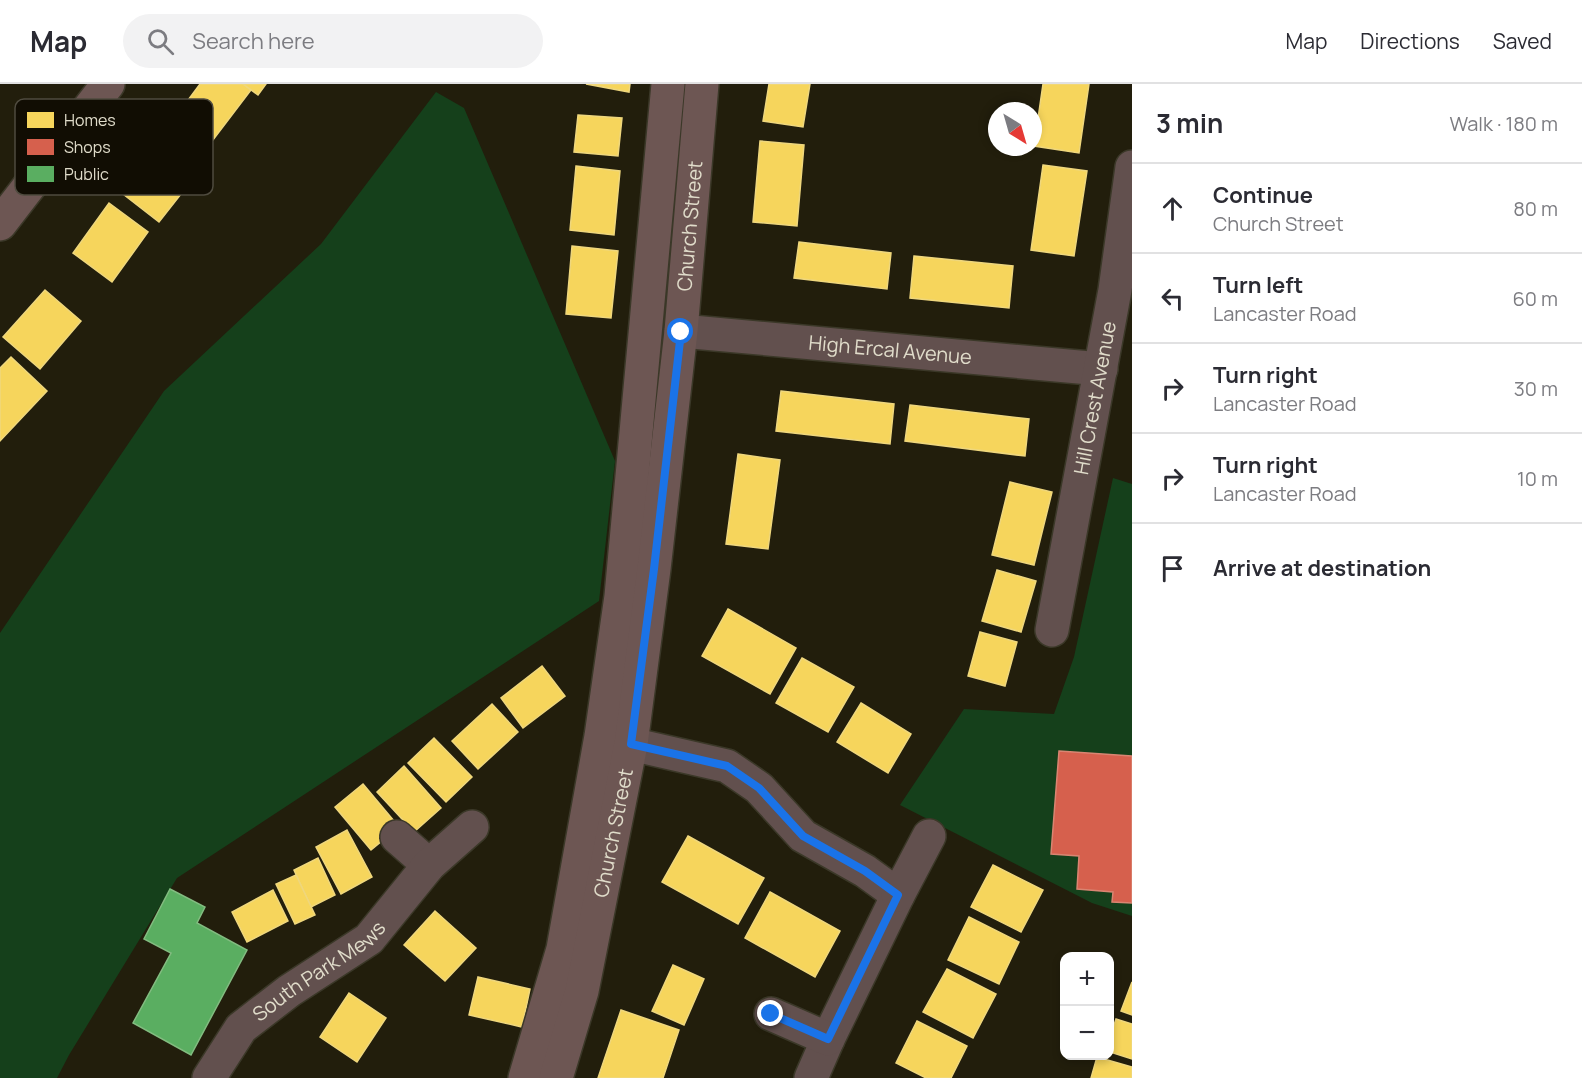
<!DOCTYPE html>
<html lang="en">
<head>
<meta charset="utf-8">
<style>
  :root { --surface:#fff; --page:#f2f2f3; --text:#2b2b33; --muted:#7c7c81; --line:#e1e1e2 }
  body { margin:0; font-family:Manrope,sans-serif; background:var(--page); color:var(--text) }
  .controls { position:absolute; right:18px; bottom:18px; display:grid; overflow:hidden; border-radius:12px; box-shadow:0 3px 9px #0003 }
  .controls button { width:54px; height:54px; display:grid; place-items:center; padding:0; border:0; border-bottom:2px solid var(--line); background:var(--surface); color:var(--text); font:30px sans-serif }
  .compass { position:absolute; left:988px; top:18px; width:54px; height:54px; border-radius:50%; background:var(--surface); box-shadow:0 3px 9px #0003; rotate:143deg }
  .stop { position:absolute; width:18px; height:18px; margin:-14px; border:4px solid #1a73e8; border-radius:50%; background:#fff }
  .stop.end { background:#1a73e8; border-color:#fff; box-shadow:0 2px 6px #0008 }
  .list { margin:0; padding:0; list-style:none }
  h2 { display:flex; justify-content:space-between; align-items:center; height:78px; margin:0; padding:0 24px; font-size:26px }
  h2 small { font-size:20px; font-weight:400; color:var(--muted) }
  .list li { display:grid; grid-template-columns:39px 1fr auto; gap:18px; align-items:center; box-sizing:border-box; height:90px; padding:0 24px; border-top:2px solid var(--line) }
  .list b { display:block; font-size:22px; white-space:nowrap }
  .list p { margin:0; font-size:20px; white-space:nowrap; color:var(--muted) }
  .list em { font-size:20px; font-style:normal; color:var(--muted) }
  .icon { flex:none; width:33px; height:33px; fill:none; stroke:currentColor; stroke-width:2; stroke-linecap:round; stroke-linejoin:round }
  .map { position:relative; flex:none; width:1132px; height:994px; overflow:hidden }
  header { display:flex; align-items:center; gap:36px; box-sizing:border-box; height:84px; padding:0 30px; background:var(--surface); border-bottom:2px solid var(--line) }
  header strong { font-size:28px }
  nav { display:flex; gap:33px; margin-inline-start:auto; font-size:21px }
  .search { width:420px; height:54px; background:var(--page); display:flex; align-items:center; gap:15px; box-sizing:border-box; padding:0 21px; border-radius:33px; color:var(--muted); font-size:22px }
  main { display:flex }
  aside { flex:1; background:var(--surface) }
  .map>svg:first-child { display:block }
  .green { fill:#15401b }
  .homes { fill:#f6d55c; stroke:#efd77d; stroke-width:1.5 }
  .shops { fill:#d6604d; stroke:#d98572; stroke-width:1.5 }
  .public { fill:#5aae61; stroke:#82bc80; stroke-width:1.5 }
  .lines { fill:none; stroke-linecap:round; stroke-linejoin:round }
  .minor-casing { stroke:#3b3828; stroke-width:36 }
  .major-casing { stroke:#3b3828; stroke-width:36 }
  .minor { stroke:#62504e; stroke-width:33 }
  .major { stroke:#6d5653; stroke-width:33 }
  .route { stroke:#1a73e8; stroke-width:8 }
  .labels { text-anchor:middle; stroke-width:6; stroke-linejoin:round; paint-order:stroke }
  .street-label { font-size:20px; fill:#e0dcca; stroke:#110d03 }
  .key { fill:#110d03; stroke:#4f4b3f; stroke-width:1.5 }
  .key-label { font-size:16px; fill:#e0dcca }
</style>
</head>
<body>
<header>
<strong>Map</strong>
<div class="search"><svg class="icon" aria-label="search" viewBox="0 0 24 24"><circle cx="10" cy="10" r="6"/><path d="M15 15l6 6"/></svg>Search here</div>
<nav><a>Map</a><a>Directions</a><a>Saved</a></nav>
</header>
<main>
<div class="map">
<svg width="1132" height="994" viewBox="0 0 1132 994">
  <rect width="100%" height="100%" fill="#221e0c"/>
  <g class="green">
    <polygon points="436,8 464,24 615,377 599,517 177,794 69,971 57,994 0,994 0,549 164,307 321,160"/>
    <polygon points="1113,394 1132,400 1132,832 1092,819 900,721 964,625 1054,630 1074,573"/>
  </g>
  <g class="homes">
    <polygon points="200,0 243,0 251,6 200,73 165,47"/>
    <polygon points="243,0 266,0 258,11"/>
    <polygon points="586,0 630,0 629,8"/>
    <polygon points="769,0 810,0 803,43 763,37"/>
    <polygon points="1043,0 1089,0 1079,69 1034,62"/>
    <polygon points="578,31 622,34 618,72 574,68"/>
    <polygon points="159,54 199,87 159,138 118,106"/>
    <polygon points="760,57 804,61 797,142 753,138"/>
    <polygon points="1043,81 1087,87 1074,172 1031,166"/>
    <polygon points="576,82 620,87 614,151 570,146"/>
    <polygon points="109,119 148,148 112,198 73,169"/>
    <polygon points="799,158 891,169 887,205 794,194"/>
    <polygon points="572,162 618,167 611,234 566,230"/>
    <polygon points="914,172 1013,182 1009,224 910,214"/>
    <polygon points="45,206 81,237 40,285 3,253"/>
    <polygon points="11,273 47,307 0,357 0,284"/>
    <polygon points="781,307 894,320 890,360 776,347"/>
    <polygon points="910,321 1029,335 1025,372 905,357"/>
    <polygon points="738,370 780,376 768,465 726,460"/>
    <polygon points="1010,398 1052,408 1034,481 992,471"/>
    <polygon points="997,486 1036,497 1021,548 982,537"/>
    <polygon points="728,525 796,564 770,610 702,572"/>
    <polygon points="980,548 1017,558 1005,602 968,592"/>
    <polygon points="802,574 854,603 828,648 776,619"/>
    <polygon points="542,582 565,612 523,644 501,614"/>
    <polygon points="861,619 911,650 888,689 837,658"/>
    <polygon points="492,620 518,648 478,685 452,657"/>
    <polygon points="434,654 472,693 446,718 408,679"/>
    <polygon points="404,682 441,724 414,748 377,708"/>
    <polygon points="363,700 399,743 371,766 335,723"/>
    <polygon points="347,746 372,793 341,810 316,763"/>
    <polygon points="688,752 764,794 738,840 662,798"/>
    <polygon points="318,774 335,811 311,823 294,786"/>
    <polygon points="993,781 1043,806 1021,848 971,823"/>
    <polygon points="296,791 315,831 295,840 276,800"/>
    <polygon points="273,806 288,837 247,858 232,828"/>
    <polygon points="770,808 840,847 815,893 745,854"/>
    <polygon points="435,827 476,864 445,897 404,861"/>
    <polygon points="969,833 1019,858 999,900 948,876"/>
    <polygon points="673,881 704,895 684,941 652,927"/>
    <polygon points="947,885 996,910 973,954 923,928"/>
    <polygon points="478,893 530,905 522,943 469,931"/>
    <polygon points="1132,898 1132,931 1121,927"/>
    <polygon points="349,909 386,934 357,978 320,953"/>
    <polygon points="621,926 679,946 663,994 598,994"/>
    <polygon points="1116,935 1132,940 1132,975 1110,968 1110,953"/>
    <polygon points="917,937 967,962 951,994 926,994 896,979"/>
    <polygon points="1097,973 1132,983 1132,994 1091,994"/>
  </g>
  <polygon class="shops" points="1059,667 1132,672 1132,819 1112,818 1113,808 1077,805 1079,772 1051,770"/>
  <polygon class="public" points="170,805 205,823 197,839 247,866 191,971 133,939 171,869 144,855"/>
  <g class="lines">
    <g class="minor-casing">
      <g id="minor">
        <path id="s1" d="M 681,247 L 1101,285"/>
        <path id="s2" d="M 1052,546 L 1115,206 L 1132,83"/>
        <polyline points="631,660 727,682 759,704 803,752 865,787 898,811 828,955 811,994"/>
        <polyline points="397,753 429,781"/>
        <polyline points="898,811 929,752"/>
        <polyline points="771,930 828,955"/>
        <path id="s3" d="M 209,994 L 241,944 L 289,907 L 369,855 L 429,781 L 472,743"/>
      </g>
    </g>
    <g class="major-casing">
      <g id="major">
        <polyline points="0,140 108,0"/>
        <polyline points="525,994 563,865 601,652 621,512 668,0"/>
        <path id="s4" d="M 556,994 L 582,907 L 631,660 L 654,485 L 681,247 L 702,0"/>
      </g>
    </g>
    <use href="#minor" class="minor"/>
    <use href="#major" class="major"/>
  </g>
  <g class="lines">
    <polyline class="route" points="681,248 654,485 631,660 727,682 759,704 803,752 865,787 898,811 828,955 771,930"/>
  </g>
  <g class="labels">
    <g class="street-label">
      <text dy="7" stroke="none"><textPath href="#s4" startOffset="864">Church Street</textPath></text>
      <text dy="7" stroke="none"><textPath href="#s1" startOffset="210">High Ercal Avenue</textPath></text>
      <text dy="7" stroke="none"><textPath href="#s2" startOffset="236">Hill Crest Avenue</textPath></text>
      <text dy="7" stroke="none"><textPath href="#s4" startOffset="252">Church Street</textPath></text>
      <text dy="7" stroke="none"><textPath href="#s3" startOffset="156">South Park Mews</textPath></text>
    </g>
  </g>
  <rect x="15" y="15" width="198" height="96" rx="9" class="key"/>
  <rect x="27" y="28" width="27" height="16" fill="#f6d55c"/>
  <rect x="27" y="55" width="27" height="16" fill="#d6604d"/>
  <rect x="27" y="82" width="27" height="16" fill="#5aae61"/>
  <g class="key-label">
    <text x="64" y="42">Homes</text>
    <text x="64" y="69">Shops</text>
    <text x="64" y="96">Public</text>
  </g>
</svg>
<div class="controls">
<button>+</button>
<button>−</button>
</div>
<svg class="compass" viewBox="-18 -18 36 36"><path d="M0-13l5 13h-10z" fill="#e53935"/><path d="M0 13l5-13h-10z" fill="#7c7c81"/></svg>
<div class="stop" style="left:681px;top:248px"></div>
<div class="stop end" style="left:771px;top:930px"></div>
</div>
<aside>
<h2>3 min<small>Walk · 180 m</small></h2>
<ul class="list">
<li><svg class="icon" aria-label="ahead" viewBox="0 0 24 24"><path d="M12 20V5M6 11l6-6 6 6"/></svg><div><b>Continue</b><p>Church Street</p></div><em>80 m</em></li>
<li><svg class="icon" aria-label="left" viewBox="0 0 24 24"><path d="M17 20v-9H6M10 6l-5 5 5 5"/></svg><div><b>Turn left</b><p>Lancaster Road</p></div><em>60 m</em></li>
<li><svg class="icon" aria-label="right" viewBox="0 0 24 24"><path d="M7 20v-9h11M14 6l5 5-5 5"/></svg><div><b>Turn right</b><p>Lancaster Road</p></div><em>30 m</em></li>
<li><svg class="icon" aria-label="right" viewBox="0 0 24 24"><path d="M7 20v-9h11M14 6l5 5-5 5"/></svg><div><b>Turn right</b><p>Lancaster Road</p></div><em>10 m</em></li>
<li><svg class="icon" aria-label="arrive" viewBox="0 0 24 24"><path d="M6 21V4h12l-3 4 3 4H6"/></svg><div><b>Arrive at destination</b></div></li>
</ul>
</aside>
</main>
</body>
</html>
